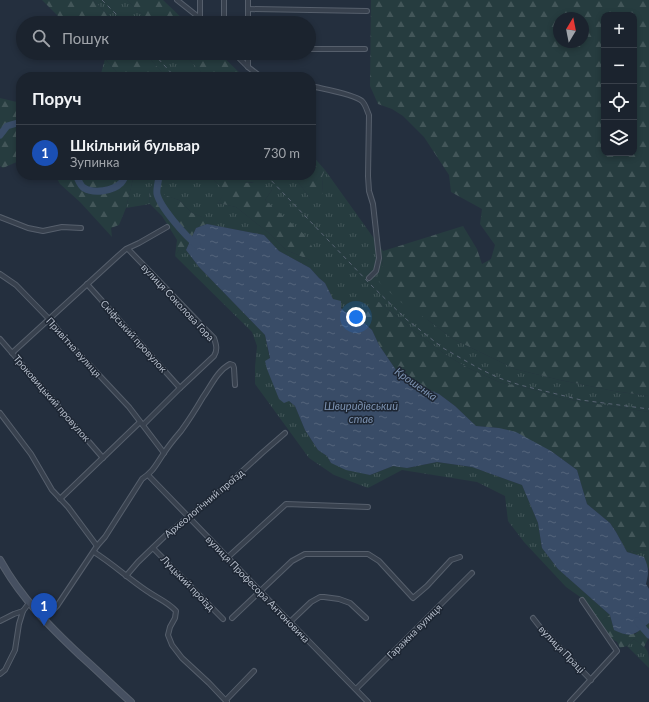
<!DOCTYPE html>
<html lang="uk">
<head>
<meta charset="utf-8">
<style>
  :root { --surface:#1b232e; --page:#242b36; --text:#f1f3f6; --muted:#a0a4aa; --line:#39404a; --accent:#8bbbb9 }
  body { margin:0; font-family:Lato,sans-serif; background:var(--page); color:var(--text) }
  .controls { position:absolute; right:12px; top:12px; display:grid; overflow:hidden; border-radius:8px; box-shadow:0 2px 6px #0003 }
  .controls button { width:36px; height:36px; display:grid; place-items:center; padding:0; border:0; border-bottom:1px solid var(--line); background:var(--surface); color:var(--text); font:20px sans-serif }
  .compass { position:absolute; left:553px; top:12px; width:36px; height:36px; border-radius:50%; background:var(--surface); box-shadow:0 2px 6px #0003; rotate:10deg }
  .you { position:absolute; left:356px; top:317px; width:14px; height:14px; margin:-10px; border:3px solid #fff; border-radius:50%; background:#1a73e8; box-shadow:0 0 0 6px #1a73e833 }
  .badge { display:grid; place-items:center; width:26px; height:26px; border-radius:50%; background:var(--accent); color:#fff; font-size:13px; font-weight:700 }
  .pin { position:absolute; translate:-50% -33px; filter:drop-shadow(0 1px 2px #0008) }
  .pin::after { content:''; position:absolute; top:21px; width:14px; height:12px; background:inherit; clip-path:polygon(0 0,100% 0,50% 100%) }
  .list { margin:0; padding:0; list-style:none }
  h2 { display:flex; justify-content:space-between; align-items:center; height:52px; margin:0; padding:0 16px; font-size:17px }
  h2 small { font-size:13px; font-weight:400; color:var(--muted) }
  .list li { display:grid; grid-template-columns:26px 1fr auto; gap:12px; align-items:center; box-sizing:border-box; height:56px; padding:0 16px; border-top:1px solid var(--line) }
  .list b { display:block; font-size:15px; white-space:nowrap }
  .list p { margin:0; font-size:13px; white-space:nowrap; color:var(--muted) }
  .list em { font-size:13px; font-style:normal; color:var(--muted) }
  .icon { flex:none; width:22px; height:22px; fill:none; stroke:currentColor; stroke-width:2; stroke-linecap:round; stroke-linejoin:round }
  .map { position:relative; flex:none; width:649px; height:702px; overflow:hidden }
  .search { position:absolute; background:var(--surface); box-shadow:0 2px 6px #0003; left:16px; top:16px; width:300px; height:44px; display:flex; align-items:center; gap:10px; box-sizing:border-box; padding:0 14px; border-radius:22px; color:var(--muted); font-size:15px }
  .panel { position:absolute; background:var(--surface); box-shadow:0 2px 6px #0003; left:16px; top:72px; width:300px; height:108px; border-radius:16px }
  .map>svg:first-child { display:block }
  .grass { fill:url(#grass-tufts) }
  .forest { fill:url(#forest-firs); fill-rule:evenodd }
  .water { fill:url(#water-ripples) }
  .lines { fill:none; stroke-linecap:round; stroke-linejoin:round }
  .river { stroke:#394c67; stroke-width:7 }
  .street-casing { stroke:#565f6c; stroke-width:6 }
  .secondary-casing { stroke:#565f6c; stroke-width:8 }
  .street { stroke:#38414e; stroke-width:4 }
  .secondary { stroke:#465061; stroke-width:6 }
  .rail { stroke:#5a6575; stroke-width:1; stroke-dasharray:4 4; stroke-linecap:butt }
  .labels { text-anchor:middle; stroke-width:3; stroke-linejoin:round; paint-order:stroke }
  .street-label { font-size:10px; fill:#b4bcc9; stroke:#1d2633 }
  .water-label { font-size:11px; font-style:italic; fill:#7c92b1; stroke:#1d2633 }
</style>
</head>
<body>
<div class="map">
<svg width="649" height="702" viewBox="0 0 649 702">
  <defs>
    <pattern id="grass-tufts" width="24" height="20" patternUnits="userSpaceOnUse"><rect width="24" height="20" fill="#263c3f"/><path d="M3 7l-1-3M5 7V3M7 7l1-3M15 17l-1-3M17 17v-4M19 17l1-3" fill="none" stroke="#435659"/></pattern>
    <pattern id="forest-firs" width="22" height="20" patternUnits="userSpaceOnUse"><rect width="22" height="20" fill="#263c3f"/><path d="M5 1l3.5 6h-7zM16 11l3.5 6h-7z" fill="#435659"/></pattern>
    <pattern id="water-ripples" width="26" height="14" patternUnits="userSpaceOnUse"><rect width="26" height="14" fill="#394c67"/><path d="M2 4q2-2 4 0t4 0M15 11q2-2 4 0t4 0" fill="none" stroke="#53647b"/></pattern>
  </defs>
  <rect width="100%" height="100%" fill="#242f3e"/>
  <g class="grass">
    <polygon points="93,0 127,0 151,23 116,23"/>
    <polygon points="145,53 183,53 206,77 166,77"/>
    <polygon points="105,59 121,77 100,77"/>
    <polygon points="325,170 383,251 382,269 428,320 453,339 515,369 560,380 614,391 649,396 649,412 565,399 531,389 499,382 468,368 446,355 412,329 379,302 365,315 366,324 361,320 345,312 333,299 325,283 319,278 310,268 279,251 264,235 207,224 207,219 192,213 179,200 163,195 164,180 166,175 209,175 222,188 228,188 218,203 236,207 256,223 269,233 286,250 310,260 289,222 265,200 272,190 252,182 245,183 245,175 293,175 310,198 323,193 322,177"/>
    <polygon points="134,175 153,175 155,180 149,190 150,204 126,208"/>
    <polygon points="179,250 186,250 199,267 265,335 276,390 279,399 289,401 295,406 305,430 318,450 327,456 331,463 370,475 393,466 408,468 437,462 472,467 522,485 538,523 542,548 558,569 610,615 600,622 597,619 583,599 566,587 524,542 508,521 505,496 477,482 402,470 368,488 334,475 309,458 255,384 255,367 257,346 252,332 175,256"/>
    <polygon points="649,550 649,570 644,557 627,552"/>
    <path d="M 634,639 C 649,650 649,649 649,668 L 627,646 Z"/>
  </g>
  <g class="forest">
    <polygon points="42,0 93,0 116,23 65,23"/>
    <polygon points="127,0 163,0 187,23 151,23"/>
    <path d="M 371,0 L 649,0 L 649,396 L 614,391 L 560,380 L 515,369 L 453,339 L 428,320 L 399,301 L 376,279 L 382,269 L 383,251 L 463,226 L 477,249 L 482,264 L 491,259 L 495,245 L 480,224 L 482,209 L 451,192 L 449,175 L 424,137 L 403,116 L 392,109 L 378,104 L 370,86 ZM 604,15 L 634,15 L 634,153 L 604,153 ZM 559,18 L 583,18 L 583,42 L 559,42 Z"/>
    <polygon points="100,53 145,53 166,77 121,77"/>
    <polygon points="183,53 219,53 244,77 206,77"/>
    <polygon points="0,98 21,103 21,156 19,161 3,168 0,166"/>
    <polygon points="311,154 325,170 322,177 323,193 315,201 310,198 293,175 311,175"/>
    <polygon points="55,175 134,175 126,208 119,225 111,228 112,237 80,202 60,184"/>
    <polygon points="153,175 166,175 164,180 164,195 179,200 192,213 208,219 207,224 196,228 186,250 179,250 175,256 177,240 162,216 150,204 149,190 155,180"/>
    <path d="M 209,175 L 245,175 L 245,183 C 258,182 262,182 272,190 L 265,200 L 306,236 L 318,257 L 310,260 L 286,250 L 269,233 L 256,223 L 236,207 L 218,203 L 227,188 L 222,188 Z"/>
    <path d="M 379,302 L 412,329 L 446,355 L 468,368 L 499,382 L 531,389 L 565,399 L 649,412 L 649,550 L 627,552 L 616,532 L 610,523 L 587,504 L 577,470 L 551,451 L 499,428 L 476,426 L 455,406 L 439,394 L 410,382 L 396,370 L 379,345 L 372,330 L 366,324 C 364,312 365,304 379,302 Z"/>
    <polygon points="610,615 614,630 635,634 649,623 649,637 644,647 634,639 627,646 620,648 617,642 612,639 600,622"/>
  </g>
  <path class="water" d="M 207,224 L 264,235 L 279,251 L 310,268 L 319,278 L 325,283 L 333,299 L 341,301 L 341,308 L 345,312 L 361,320 L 372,330 L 379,345 L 396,370 L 410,382 L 439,394 L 455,406 L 476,426 L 499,428 L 516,432 L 551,451 L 577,470 L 587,504 L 610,523 L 616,532 L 627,552 L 644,557 C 649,568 649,572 646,584 L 649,589 L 649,623 C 635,634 632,639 614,630 L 610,615 L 558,569 L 542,548 L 538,523 L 522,485 L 472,467 L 437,462 L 407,468 L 393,466 L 370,475 L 346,470 L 331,463 L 327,456 L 318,450 L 305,430 L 295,406 L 289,401 L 284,403 L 279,399 L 267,369 L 265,361 L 270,358 L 265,335 L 199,267 L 186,250 L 196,228 Z"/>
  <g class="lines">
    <g class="river">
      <polyline points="0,135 7,126 21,122"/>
      <path d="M 76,175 C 78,179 80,186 84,188 C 94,194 113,191 121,183 C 123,181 124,178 126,175"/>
      <path d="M 159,175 C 159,181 156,188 157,194 C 160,207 186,237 197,245"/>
      <polyline points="637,621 649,635"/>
    </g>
    <g class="street-casing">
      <g id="street">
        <polyline points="177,0 206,23"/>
        <polyline points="200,0 200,19"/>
        <polyline points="224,0 224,23"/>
        <polyline points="248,9 367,11"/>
        <polyline points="248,23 248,0"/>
        <polyline points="309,49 365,49"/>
        <polyline points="234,53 248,67 261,77"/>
        <polyline points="248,67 248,53"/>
        <path d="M 311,86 C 323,89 354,94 362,101 C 366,105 367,111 369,115 L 368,176 L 369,191 L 373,204 L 379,258 L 376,271 L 369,278"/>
        <polyline points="0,217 28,228 43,231 62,227 81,228"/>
        <path d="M 128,249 L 214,338 C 216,344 218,350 214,356 L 180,388 L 143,425"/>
        <polyline points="0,274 16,285 49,319 69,343 129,407 164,453"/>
        <polyline points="87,284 180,388"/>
        <polyline points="0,339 103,458"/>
        <polyline points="12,353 118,256 126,249 139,243 167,227"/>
        <polyline points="0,413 31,454 52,490 68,507 97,546"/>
        <polyline points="148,475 290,622 368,702"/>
        <polyline points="60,499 140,422"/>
        <polyline points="153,548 223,619"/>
        <path d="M 94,552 C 113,564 129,579 147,591 C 157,598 168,602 176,611 L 175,618 L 170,627 L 168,635 L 172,645 L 182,658 L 209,683 L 227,702"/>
        <polyline points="227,558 286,504 368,507"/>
        <polyline points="126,576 138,562 166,535 225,487 262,453 285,433"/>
        <polyline points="232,618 292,561 305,554 368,554 379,561 413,598 427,586 451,560 460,557"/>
        <polyline points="533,618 540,627 591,680"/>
        <path d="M 44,620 L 57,606 L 97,546 L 105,537 L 142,479 C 154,471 156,464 164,453 C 169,445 175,438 181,431 C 189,420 196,409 203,397 C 211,386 217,371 230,364 L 233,365 L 234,368 L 235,385"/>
        <polyline points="0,621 14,614 23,611"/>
        <polyline points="290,622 311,602 320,597 324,597 339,599 350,603 366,618"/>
        <polyline points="0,674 5,670 15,650 19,624 23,611 29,603"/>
        <polyline points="356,689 472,573"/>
        <polyline points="226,700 254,671"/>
        <polyline points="570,702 617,651 582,600"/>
      </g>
    </g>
    <g class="secondary-casing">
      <path id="secondary" d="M 0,560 C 21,598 50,627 81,656 C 98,671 114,687 131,702"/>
    </g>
    <use href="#street" class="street"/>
    <use href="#secondary" class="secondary"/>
    <g class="rail">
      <polyline points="102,0 125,23"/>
      <polyline points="153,53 175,77"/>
      <polyline points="266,175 370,284 406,319 443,348 480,369 499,378 520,385 581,400 649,409"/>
    </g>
  </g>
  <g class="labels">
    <g class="street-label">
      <text transform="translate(178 302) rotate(47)" y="4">вулиця Соколова Гора</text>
      <text transform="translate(134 336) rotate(48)" y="4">Скіфський провулок</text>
      <text transform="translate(74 347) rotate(48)" y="4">Привітна вулиця</text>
      <text transform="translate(52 398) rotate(49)" y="4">Троковицький провулок</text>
      <text transform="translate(204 503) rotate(-40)" y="4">Археологічний проїзд</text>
      <text transform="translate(188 583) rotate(46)" y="4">Луцький проїзд</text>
      <text transform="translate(258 589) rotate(46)" y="4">вулиця Професора Антоновича</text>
      <text transform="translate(414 631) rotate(-45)" y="4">Гаражна вулиця</text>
      <text transform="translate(562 649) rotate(46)" y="4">вулиця Праці</text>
    </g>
    <g class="water-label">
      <text transform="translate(416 384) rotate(35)" y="4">Крошенка</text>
      <text x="361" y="410">Швиридівський<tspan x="361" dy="13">став</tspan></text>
    </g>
  </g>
</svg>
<div class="controls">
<button>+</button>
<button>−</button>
<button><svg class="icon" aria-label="locate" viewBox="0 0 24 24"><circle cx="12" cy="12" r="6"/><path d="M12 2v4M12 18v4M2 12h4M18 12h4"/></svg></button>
<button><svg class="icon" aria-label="layers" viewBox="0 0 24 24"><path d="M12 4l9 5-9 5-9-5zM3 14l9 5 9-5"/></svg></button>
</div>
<svg class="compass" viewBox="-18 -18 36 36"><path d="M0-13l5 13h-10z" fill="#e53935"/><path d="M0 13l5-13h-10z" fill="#a0a4aa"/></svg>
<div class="you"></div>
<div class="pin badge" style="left:44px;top:626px;background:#1a4fb4">1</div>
<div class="search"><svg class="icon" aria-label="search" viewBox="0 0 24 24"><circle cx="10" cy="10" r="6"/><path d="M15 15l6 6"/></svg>Пошук</div>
<section class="panel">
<h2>Поруч<small></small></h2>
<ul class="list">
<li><span class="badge" style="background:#1a4fb4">1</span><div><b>Шкільний бульвар</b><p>Зупинка</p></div><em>730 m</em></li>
</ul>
</section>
</div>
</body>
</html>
